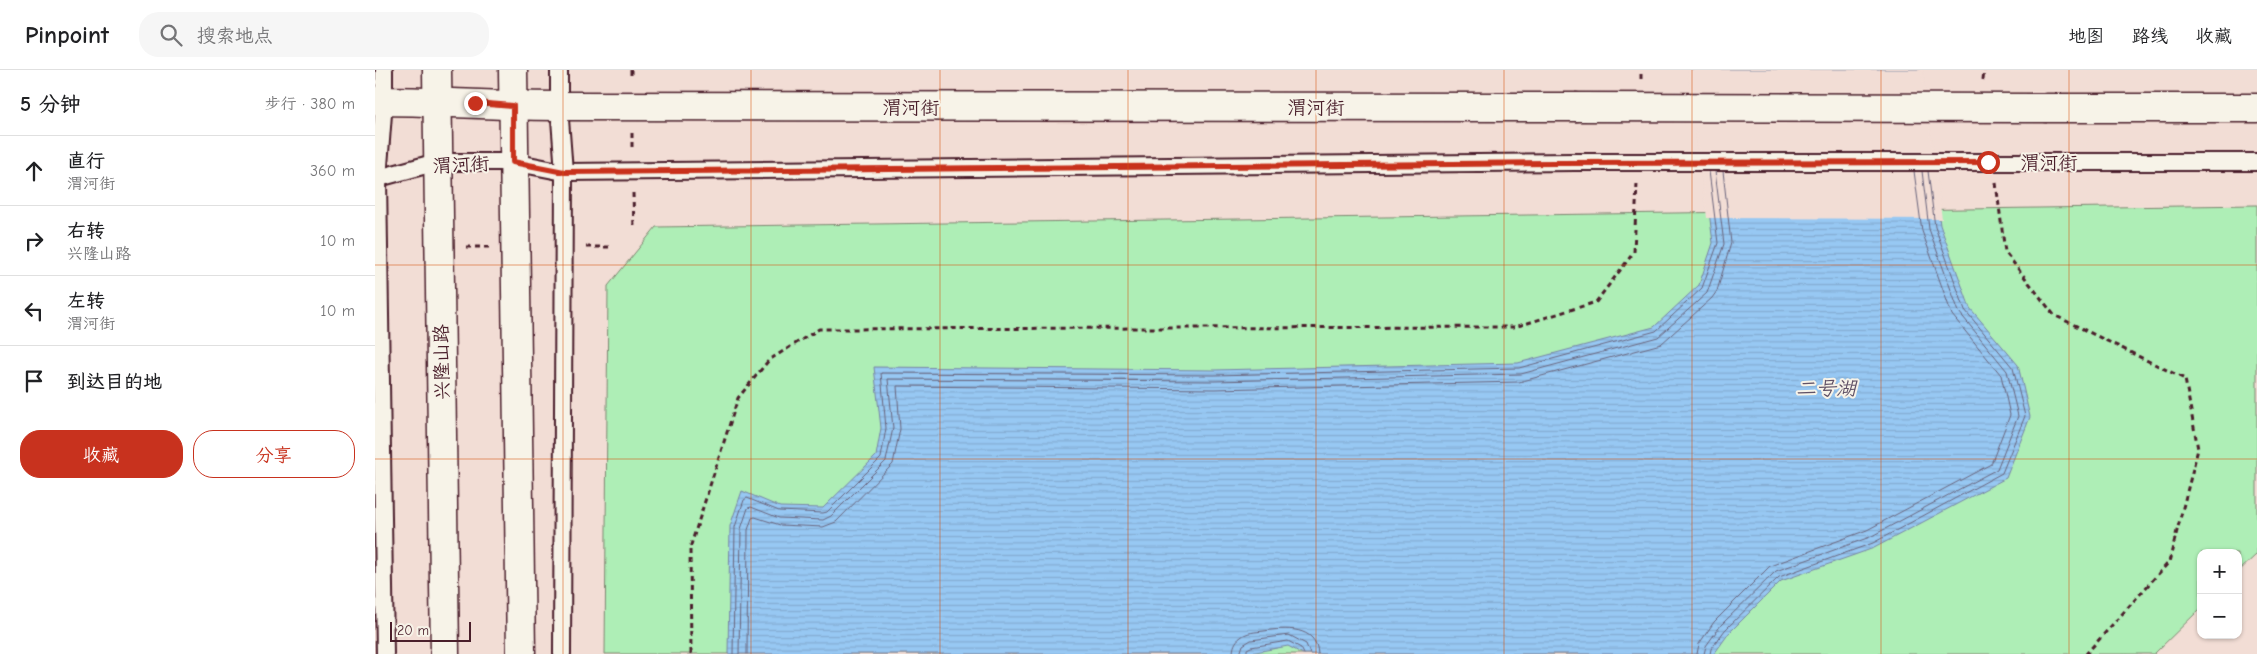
<!DOCTYPE html>
<html lang="zh">
<head>
<meta charset="utf-8">
<style>
  :root { --surface:#fff; --page:#f6f6f6; --text:#202124; --muted:#757577; --line:#e0e0e0; --accent:#c8321e }
  body { margin:0; font-family:"Comic Neue","LXGW WenKai TC",sans-serif; background:var(--page); color:var(--text) }
  .controls { position:absolute; right:15px; bottom:15px; display:grid; overflow:hidden; border-radius:10px; box-shadow:0 1px 4px #0004 }
  .controls button { width:45px; height:45px; display:grid; place-items:center; padding:0; border:0; border-bottom:1px solid var(--line); background:var(--surface); color:var(--text); font:25px sans-serif }
  .scale { position:absolute; left:15px; bottom:12px; width:81px; box-sizing:border-box; padding-left:5px; border:2px solid #4a1f2b; border-top:0; font-size:14px; line-height:18px; white-space:nowrap; color:#4a1f2b; -webkit-text-stroke:4px #f7f3e8; paint-order:stroke }
  .stop { position:absolute; width:15px; height:15px; margin:-11px; border:4px solid #c8321e; border-radius:50%; background:#fff }
  .stop.end { background:#c8321e; border-color:#fff; box-shadow:0 1px 5px #0008 }
  .list { margin:0; padding:0; list-style:none }
  h2 { display:flex; justify-content:space-between; align-items:center; height:65px; margin:0; padding:0 20px; font-size:21px }
  h2 small { font-size:16px; font-weight:400; color:var(--muted) }
  .list li { display:grid; grid-template-columns:32px 1fr auto; gap:15px; align-items:center; box-sizing:border-box; height:70px; padding:0 20px; border-top:1px solid var(--line) }
  .list b { display:block; font-size:19px; white-space:nowrap }
  .list p { margin:0; font-size:16px; white-space:nowrap; color:var(--muted) }
  .list em { font-size:16px; font-style:normal; color:var(--muted) }
  .actions { display:flex; gap:10px; padding:15px 20px }
  .actions a { flex:1; padding:11px 0; border:1px solid var(--accent); border-radius:20px; text-align:center; font-size:18px; color:var(--accent) }
  .actions .main { background:var(--accent); color:#fff }
  .icon { flex:none; width:28px; height:28px; fill:none; stroke:currentColor; stroke-width:2; stroke-linecap:round; stroke-linejoin:round }
  .map { position:relative; flex:none; width:1882px; height:584px; overflow:hidden }
  header { display:flex; align-items:center; gap:30px; box-sizing:border-box; height:70px; padding:0 25px; background:var(--surface); border-bottom:1px solid var(--line) }
  header strong { font-size:24px }
  nav { display:flex; gap:28px; margin-inline-start:auto; font-size:18px }
  .search { width:350px; height:45px; background:var(--page); display:flex; align-items:center; gap:12px; box-sizing:border-box; padding:0 18px; border-radius:20px; color:var(--muted); font-size:19px }
  main { display:flex }
  aside { flex:1; background:var(--surface) }
  .map>svg:first-child { display:block }
  .park { fill:#aeeeb6; stroke:#7c8670 }
  .water { fill:url(#water-rules); stroke:#7884a3 }
  .pier { fill:#f2ddd5 }
  .lines { fill:none; stroke-linecap:round; stroke-linejoin:round }
  .shore { stroke:#69637b; stroke-width:1 }
  .service-casing { stroke:#4a1f2b; stroke-width:20 }
  .tertiary-casing { stroke:#4a1f2b; stroke-width:31 }
  .secondary-casing { stroke:#4a1f2b; stroke-width:31 }
  .path { stroke:#4a1f2b; stroke-width:3; stroke-dasharray:5 4; stroke-linecap:butt }
  .service { stroke:#f7f3e8; stroke-width:16 }
  .tertiary { stroke:#f7f3e8; stroke-width:28 }
  .secondary { stroke:#f7f3e8; stroke-width:28 }
  .service-bridge-casing { stroke:#4a1f2b; stroke-width:20; stroke-linecap:butt }
  .secondary-bridge-casing { stroke:#4a1f2b; stroke-width:31; stroke-linecap:butt }
  .service-bridge { stroke:#f7f3e8; stroke-width:16 }
  .secondary-bridge { stroke:#f7f3e8; stroke-width:28 }
  .route { stroke:#c8321e; stroke-width:6 }
  .grid { fill:none; stroke:#d8530f; stroke-width:1; stroke-opacity:0.55 }
  .labels { text-anchor:middle; stroke-width:4; stroke-linejoin:round; paint-order:stroke }
  .street-label { font-size:19px; fill:#4a1f2b; stroke:#f7f3e8 }
  .water-label { font-size:20px; font-style:italic; fill:#615267; stroke:#f7f3e8 }
</style>
</head>
<body>
<header>
<strong>Pinpoint</strong>
<div class="search"><svg class="icon" aria-label="search" viewBox="0 0 24 24"><circle cx="10" cy="10" r="6"/><path d="M15 15l6 6"/></svg>搜索地点</div>
<nav><a>地图</a><a>路线</a><a>收藏</a></nav>
</header>
<main>
<aside>
<h2>5 分钟<small>步行 · 380 m</small></h2>
<ul class="list">
<li><svg class="icon" aria-label="ahead" viewBox="0 0 24 24"><path d="M12 20V5M6 11l6-6 6 6"/></svg><div><b>直行</b><p>渭河街</p></div><em>360 m</em></li>
<li><svg class="icon" aria-label="right" viewBox="0 0 24 24"><path d="M7 20v-9h11M14 6l5 5-5 5"/></svg><div><b>右转</b><p>兴隆山路</p></div><em>10 m</em></li>
<li><svg class="icon" aria-label="left" viewBox="0 0 24 24"><path d="M17 20v-9H6M10 6l-5 5 5 5"/></svg><div><b>左转</b><p>渭河街</p></div><em>10 m</em></li>
<li><svg class="icon" aria-label="arrive" viewBox="0 0 24 24"><path d="M6 21V4h12l-3 4 3 4H6"/></svg><div><b>到达目的地</b></div></li>
</ul>
<div class="actions"><a class="main">收藏</a><a>分享</a></div>
</aside>
<div class="map">
<svg width="1882" height="584" viewBox="0 0 1882 584">
  <defs>
    <pattern id="water-rules" width="6" height="5" patternUnits="userSpaceOnUse" patternTransform="scale(1.25)"><rect width="6" height="5" fill="#97c8f3"/><path d="M0 2.5h6" fill="none" stroke="#84abd0"/></pattern>
  </defs>
  <rect width="100%" height="100%" fill="#f2ddd5"/>
  <filter id="ink" filterUnits="userSpaceOnUse"><feTurbulence type="fractalNoise" baseFrequency=".02" numOctaves="2"/><feDisplacementMap in="SourceGraphic" scale="10" xChannelSelector="R" yChannelSelector="G"/><feConvolveMatrix kernelMatrix="1 2 1 2 8 2 1 2 1" color-interpolation-filters="sRGB"/></filter>
  <g filter="url(#ink)">
    <polygon class="park" points="1882,135 1882,484 1863,502 1863,483 1826,483 1826,538 1779,584 230,584 233,216 281,157"/>
    <polygon class="water" points="1316,0 1545,0 1565,155 1595,238 1643,295 1655,347 1631,408 1499,478 1406,511 1354,563 1339,584 928,584 913,576 870,584 353,584 355,456 367,421 405,437 448,438 501,386 506,358 499,297 839,300 1143,293 1279,257 1324,215 1338,173"/>
    <polygon class="pier" points="1313,0 1547,0 1567,149 1332,148"/>
    <g class="lines">
      <g class="shore">
        <polyline points="358,584 360,457 369,430 372,428 404,441 448,443 452,442 506,388 511,358 506,303 839,305 1144,298 1281,261 1327,218 1343,173 1334,101"/>
        <polyline points="364,584 366,459 373,438 376,437 404,448 448,450 456,446 511,391 518,358 513,309 839,311 1146,304 1283,267 1332,223 1349,174 1340,101"/>
        <polyline points="372,584 373,460 377,448 380,447 405,455 448,457 461,452 518,394 525,359 522,316 839,319 1144,312 1286,274 1337,228 1342,221 1356,173 1348,101"/>
        <path d="M 858,584 C 858,577 860,571 866,567 C 872,562 881,562 889,561 C 909,558 942,555 943,584"/>
        <polyline points="865,584 868,575 876,570 914,565 931,574 935,584"/>
        <polyline points="872,584 872,579 876,577 913,571 926,578 929,584"/>
        <polyline points="1322,584 1324,574 1339,552 1395,496 1492,460 1616,394 1635,345 1626,305 1577,245 1547,161 1539,101"/>
        <polyline points="1329,584 1331,576 1346,555 1401,501 1495,467 1622,399 1643,346 1632,301 1584,242 1554,159 1547,101"/>
        <polyline points="1335,584 1336,579 1350,560 1404,507 1498,473 1627,403 1650,346 1638,298 1590,240 1560,157 1553,101"/>
      </g>
      <g class="service-casing">
        <g id="service">
          <polyline points="9,0 9,31 3,109 10,584"/>
          <polyline points="184,0 184,36 189,102 187,584"/>
          <polyline points="1672,92 1882,92"/>
          <polyline points="0,109 62,92 138,92 189,102 1200,92"/>
        </g>
      </g>
      <g class="tertiary-casing">
        <g id="tertiary">
          <polyline points="62,0 70,584"/>
          <polyline points="138,0 146,584"/>
        </g>
      </g>
      <g class="secondary-casing">
        <g id="secondary">
          <path d="M 0,31 C 61,31 122,36 184,36 L 1200,37"/>
          <polyline points="1672,38 1882,38"/>
        </g>
      </g>
      <g class="path">
        <polyline points="256,0 256,9"/>
        <polyline points="1266,9 1266,0"/>
        <polyline points="1608,10 1609,0"/>
        <polyline points="257,63 257,79"/>
        <polyline points="1621,113 1630,182 1679,245 1810,309 1823,379 1794,492 1711,584"/>
        <polyline points="258,123 259,159"/>
        <polyline points="91,177 114,177"/>
        <polyline points="211,177 235,177"/>
        <polyline points="316,584 315,478 363,328 394,290 444,259 1140,257 1221,232 1259,182 1262,113"/>
      </g>
      <use href="#service" class="service"/>
      <use href="#tertiary" class="tertiary"/>
      <use href="#secondary" class="secondary"/>
      <g class="service-bridge-casing">
        <polyline id="service-bridge" points="1200,92 1672,92"/>
      </g>
      <g class="secondary-bridge-casing">
        <polyline id="secondary-bridge" points="1200,37 1672,38"/>
      </g>
      <use href="#service-bridge" class="service-bridge"/>
      <use href="#secondary-bridge" class="secondary-bridge"/>
    </g>
  </g>
  <g class="lines" filter="url(#ink)">
    <polyline class="route" points="100,33 138,36 138,92 189,102 1180,93 1613,92"/>
  </g>
  <path class="grid" d="M 188,0 L 188,584M 376,0 L 376,584M 565,0 L 565,584M 753,0 L 753,584M 941,0 L 941,584M 1129,0 L 1129,584M 1317,0 L 1317,584M 1506,0 L 1506,584M 1694,0 L 1694,584M 0,195 L 1882,195M 0,389 L 1882,389"/>
  <g class="labels">
    <g class="street-label">
      <text x="536" y="44">渭河街</text>
      <text x="941" y="44">渭河街</text>
      <text x="1674" y="99">渭河街</text>
      <text transform="translate(86 94) rotate(-3)" y="7">渭河街</text>
      <text transform="translate(66 292) rotate(-91)" y="7">兴隆山路</text>
    </g>
    <g class="water-label">
      <text x="1451" y="325">二号湖</text>
    </g>
  </g>
</svg>
<div class="controls">
<button>+</button>
<button>−</button>
</div>
<div class="scale">20 m</div>
<div class="stop" style="left:1613px;top:92px"></div>
<div class="stop end" style="left:100px;top:33px"></div>
</div>
</main>
</body>
</html>
